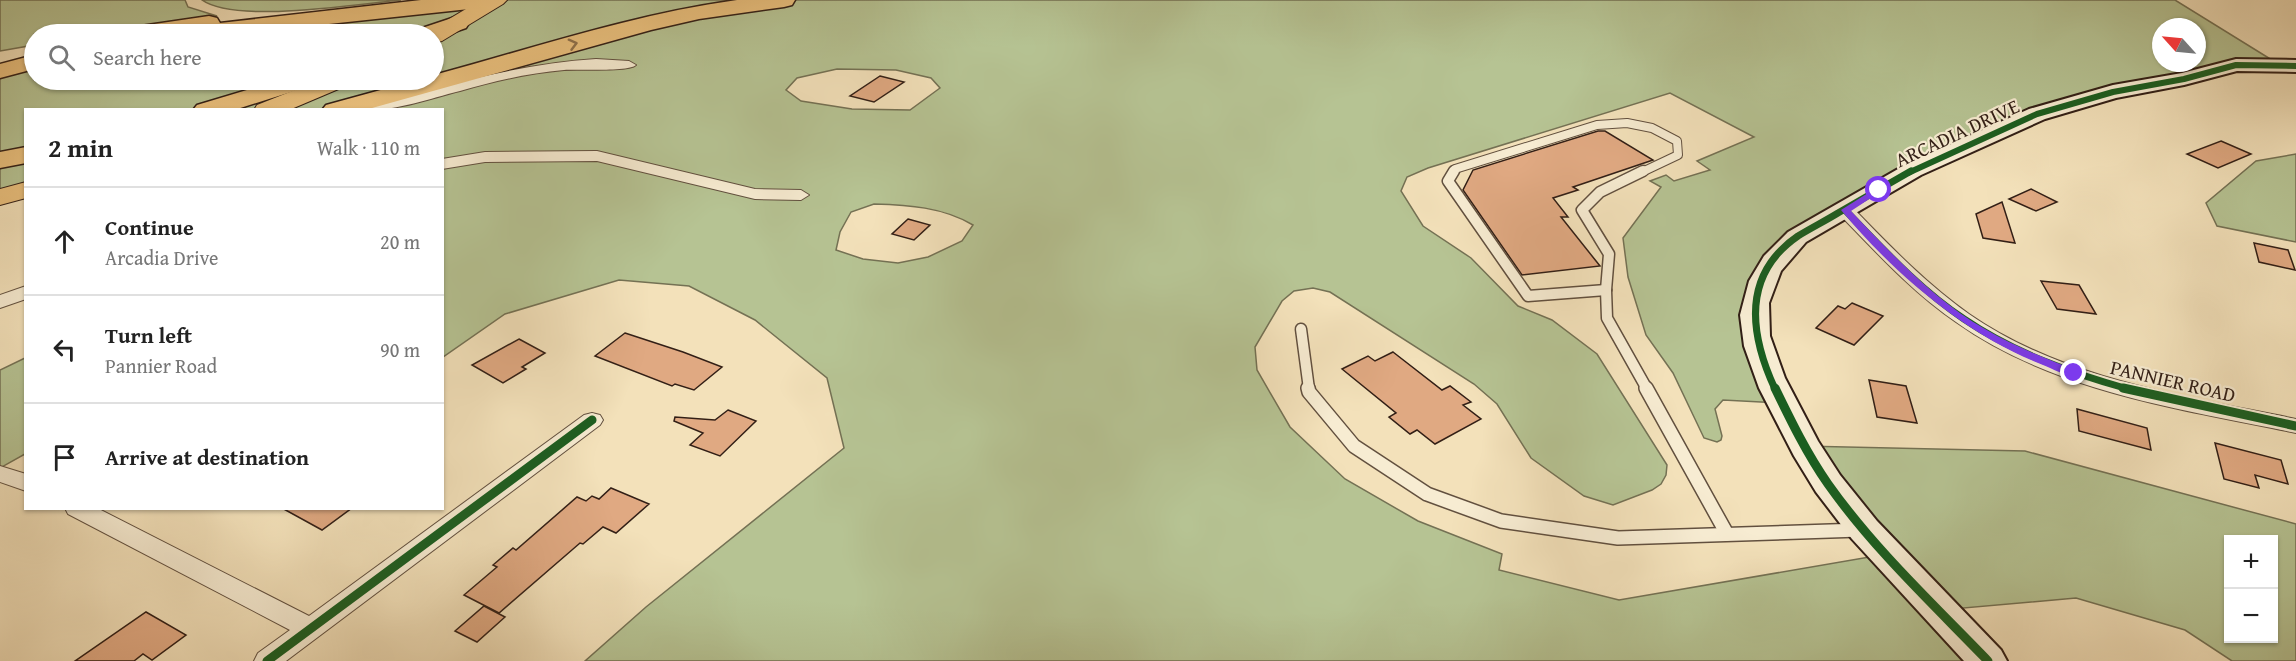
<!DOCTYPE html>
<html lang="en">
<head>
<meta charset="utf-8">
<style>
  :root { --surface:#fff; --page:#f6f6f6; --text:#222; --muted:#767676; --line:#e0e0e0 }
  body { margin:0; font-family:"Gentium Book Plus",serif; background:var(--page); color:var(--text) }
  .controls { position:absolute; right:18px; bottom:18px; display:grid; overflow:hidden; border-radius:0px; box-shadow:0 2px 4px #0004 }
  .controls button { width:54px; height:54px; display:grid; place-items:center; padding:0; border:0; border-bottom:2px solid var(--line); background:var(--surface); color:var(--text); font:30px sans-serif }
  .compass { position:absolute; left:2152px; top:18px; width:54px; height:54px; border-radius:50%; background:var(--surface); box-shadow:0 2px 4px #0004; rotate:297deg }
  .stop { position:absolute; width:18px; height:18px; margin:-14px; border:4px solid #7c3aed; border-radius:50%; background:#fff }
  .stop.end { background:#7c3aed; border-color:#fff; box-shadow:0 2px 6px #0008 }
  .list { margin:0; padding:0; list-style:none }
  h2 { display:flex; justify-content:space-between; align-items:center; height:78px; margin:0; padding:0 24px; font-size:26px }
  h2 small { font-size:20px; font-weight:400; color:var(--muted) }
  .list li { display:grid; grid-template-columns:39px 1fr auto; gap:18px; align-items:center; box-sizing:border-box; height:108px; padding:0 24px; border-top:2px solid var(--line) }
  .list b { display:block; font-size:22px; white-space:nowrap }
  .list p { margin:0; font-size:20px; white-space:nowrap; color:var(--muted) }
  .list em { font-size:20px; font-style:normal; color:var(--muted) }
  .icon { flex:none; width:33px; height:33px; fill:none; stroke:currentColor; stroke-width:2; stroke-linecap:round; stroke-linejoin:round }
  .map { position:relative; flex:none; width:2296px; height:661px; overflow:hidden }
  .search { position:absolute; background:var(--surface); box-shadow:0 2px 4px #0004; left:24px; top:24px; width:420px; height:66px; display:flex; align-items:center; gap:15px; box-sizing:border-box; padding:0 21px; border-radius:33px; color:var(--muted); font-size:22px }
  .panel { position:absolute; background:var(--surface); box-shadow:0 2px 4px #0004; left:24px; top:108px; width:420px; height:402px; border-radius:0px }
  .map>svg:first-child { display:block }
  .green { fill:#b6c393; stroke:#747154; stroke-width:1.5; fill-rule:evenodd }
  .building { fill:#e0a982; stroke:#321f16; stroke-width:1.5 }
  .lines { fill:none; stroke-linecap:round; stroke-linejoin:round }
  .lane-far2-casing { stroke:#62503f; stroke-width:10 }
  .lane-far1-casing { stroke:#62503f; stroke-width:13 }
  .lane-casing { stroke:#62503f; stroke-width:16 }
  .street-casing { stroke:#62503f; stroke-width:2 }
  .secondary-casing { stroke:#321f16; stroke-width:4 }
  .primary-casing { stroke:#321f16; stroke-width:2 }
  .highway-casing { stroke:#321f16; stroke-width:3 }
  .lane-far2 { stroke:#f7ecd2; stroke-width:8 }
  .lane-far1 { stroke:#f7ecd2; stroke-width:10 }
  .lane { stroke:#f7ecd2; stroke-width:13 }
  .street { fill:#f7ecd2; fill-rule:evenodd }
  .secondary { fill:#f7ecd2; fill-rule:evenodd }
  .primary { fill:#eac07d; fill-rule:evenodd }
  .highway { fill:#eac07d; fill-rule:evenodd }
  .cycleway-far2-casing { stroke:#f7ecd2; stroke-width:9 }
  .cycleway-far1-casing { stroke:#f7ecd2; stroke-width:10 }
  .cycleway-casing { stroke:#f7ecd2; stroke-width:13 }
  .cycleway-far2 { stroke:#1b5e20; stroke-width:6 }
  .cycleway-far1 { stroke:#1b5e20; stroke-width:7 }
  .cycleway { stroke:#1b5e20; stroke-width:9 }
  .oneway { stroke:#8e704a }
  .route { fill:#7c3aed }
  .labels { text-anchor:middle; stroke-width:4.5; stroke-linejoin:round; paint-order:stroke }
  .street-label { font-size:20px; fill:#321f16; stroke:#f7ecd2 }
</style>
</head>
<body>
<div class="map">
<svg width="2296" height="661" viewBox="0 0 2296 661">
  <rect width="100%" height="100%" fill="#f3e1ba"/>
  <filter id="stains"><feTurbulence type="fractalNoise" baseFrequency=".00333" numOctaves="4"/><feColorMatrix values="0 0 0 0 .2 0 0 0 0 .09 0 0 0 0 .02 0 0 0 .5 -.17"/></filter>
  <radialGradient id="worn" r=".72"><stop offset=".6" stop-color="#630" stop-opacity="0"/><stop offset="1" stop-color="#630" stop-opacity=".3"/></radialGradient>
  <g class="green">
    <polygon points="0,0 185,0 188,7 217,16 93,34 34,34 34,45 0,51"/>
    <path d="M 202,0 L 401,0 C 358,4 235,24 202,0 Z"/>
    <path d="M 466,0 L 2175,0 L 2280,65 L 2260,64 L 2037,114 L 1797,237 L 1758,296 L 1781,403 L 1723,400 L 1715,409 L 1722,436 L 1721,440 L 1717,442 L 1704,438 L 1673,373 L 1646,335 L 1628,277 L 1623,238 L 1661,187 L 1650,181 L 1666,175 L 1674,181 L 1710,170 L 1697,161 L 1754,137 L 1670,93 L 1428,168 L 1407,177 L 1401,191 L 1423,226 L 1471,258 L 1518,306 L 1552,320 L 1597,354 L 1667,465 L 1666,475 L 1661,484 L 1652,490 L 1613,505 L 1584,496 L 1531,458 L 1497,404 L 1474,384 L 1330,292 L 1313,288 L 1294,291 L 1282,301 L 1255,347 L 1257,370 L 1290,427 L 1345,479 L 1418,521 L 1502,554 L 1499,570 L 1619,600 L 1887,554 L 1803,446 L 2025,451 L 2296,524 L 2296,661 L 2232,661 L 2185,630 L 2076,598 L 1940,610 L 1988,661 L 585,661 L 646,607 L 844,448 L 827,378 L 755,320 L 689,286 L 619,280 L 505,314 L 443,357 L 442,110 L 26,110 L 25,190 L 0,197 L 0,65 L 34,59 L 34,80 L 434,80 L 434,34 L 186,34 ZM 2161,27 L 2197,27 L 2197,63 L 2161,63 ZM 837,69 L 896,70 L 931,78 L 940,88 L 910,110 L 852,109 L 801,101 L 786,90 L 797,78 ZM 874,204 C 908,205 943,207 973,225 L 962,241 L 928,257 L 898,263 L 863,259 L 836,250 L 840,232 L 851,212 ZM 2228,540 L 2274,540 L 2274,638 L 2228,638 Z"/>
    <polygon points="2296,154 2296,242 2217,226 2206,203 2256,161"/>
    <polygon points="25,358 25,454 0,468 0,370"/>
  </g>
  <g class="building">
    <polygon points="880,76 904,82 874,102 850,96"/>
    <polygon points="1598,131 1605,131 1653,160 1573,187 1578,190 1553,198 1568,217 1561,217 1600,266 1522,275 1463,190 1473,170"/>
    <polygon points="2221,141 2251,154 2218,168 2187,154"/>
    <polygon points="2031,189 2057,202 2036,211 2009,199"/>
    <polygon points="2002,202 2015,243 1983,238 1976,214"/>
    <polygon points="908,219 930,225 914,240 892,234"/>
    <polygon points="2254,243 2288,250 2295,270 2259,262"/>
    <polygon points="2041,281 2079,285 2096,314 2057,309"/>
    <polygon points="1852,303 1883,316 1854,345 1816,328 1838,306 1845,309"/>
    <polygon points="625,333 683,352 722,367 694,390 675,384 672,386 595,356"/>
    <polygon points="519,339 545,353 522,367 526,369 503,383 472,365"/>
    <polygon points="1393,352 1442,390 1450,386 1471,402 1463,405 1481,419 1435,444 1417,430 1410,434 1389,417 1396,413 1342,369 1368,356 1375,361"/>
    <polygon points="1869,380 1906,386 1917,423 1877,417"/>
    <polygon points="2077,409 2147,428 2151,450 2079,431"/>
    <polygon points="728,410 756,421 720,456 690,445 703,433 674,421 675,417 715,420"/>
    <polygon points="2215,443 2281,460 2288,484 2255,475 2259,488 2224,479"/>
    <polygon points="611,488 649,504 616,533 603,527 583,544 580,543 499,613 464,595 497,567 493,565 513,548 516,550 577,497 586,501 592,496 599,499"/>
    <polygon points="282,508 352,508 322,530"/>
    <polygon points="484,606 505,617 477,642 455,631"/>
    <polygon points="146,612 186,635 152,660 143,654 134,661 75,661"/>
  </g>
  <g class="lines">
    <g class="lane-far2-casing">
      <polyline id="lane-far2" points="1453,173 1455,169 1597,125 1627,123 1652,128 1677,141 1678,155 1640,173"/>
    </g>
    <g class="lane-far1-casing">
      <g id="lane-far1">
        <polyline points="1454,171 1448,181 1528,296 1606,290"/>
        <polyline points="1606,290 1607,318 1647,389"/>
        <polyline points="1606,290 1609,254 1582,210 1600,192 1643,171"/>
        <polyline points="1301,329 1309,389"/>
      </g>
    </g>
    <g class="lane-casing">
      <g id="lane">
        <polyline points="1308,388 1309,392 1354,446 1427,494 1501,521 1618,538 1860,530"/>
        <polyline points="1646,388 1727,534"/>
      </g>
    </g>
    <g class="street-casing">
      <g id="street">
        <path d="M 596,59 L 629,61 L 636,65 C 629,72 578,69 564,70 C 529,73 494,81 460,91 C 428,99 400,110 366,110 L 368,107 C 443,86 517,64 596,59 Z"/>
        <polygon points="597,151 755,189 801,190 809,195 801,200 755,199 597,161 485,162 442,169 442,159 485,152"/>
        <path d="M 1845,205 L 1851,206 C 1888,244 1925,283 1969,314 C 2064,380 2185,396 2296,419 L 2296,433 C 2181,409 2054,392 1956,322 C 1912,292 1876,252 1839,214 L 1836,210 L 1839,206 Z"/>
        <polygon points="26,286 26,299 0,308 0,295"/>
        <polygon points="592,413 600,415 603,420 600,425 286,661 254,661 258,653 290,630 68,514 65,508 97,508 309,616 584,415"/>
        <polygon points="0,466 26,474 26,491 0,482"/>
      </g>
    </g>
    <g class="secondary-casing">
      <polygon id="secondary" points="2236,59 2296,60 2296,72 2237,71 2184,85 2116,98 2045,119 1921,175 1806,242 1781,271 1769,303 1770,336 1785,378 1818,441 1840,475 1877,521 2001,650 2007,661 1964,661 1852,539 1816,492 1794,456 1759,388 1744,346 1740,315 1749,281 1764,256 1788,232 1905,165 2029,109 2113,85 2182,73"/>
    </g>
    <g class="primary-casing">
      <g id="primary">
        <polygon points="481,0 507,0 503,4 442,41 434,43 434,34 424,34"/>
        <polygon points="320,80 352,80 348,85 289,110 254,110 257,105"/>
        <polygon points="26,182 26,198 0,205 0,189"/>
      </g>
    </g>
    <g class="highway-casing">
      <g id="highway">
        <polygon points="421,0 499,0 496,5 488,7 236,34 122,34 126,29 134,27 209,16 217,18 220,23"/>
        <path d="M 737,0 L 795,0 L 792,5 L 784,7 L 699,19 L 651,30 L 365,110 L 322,110 L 326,105 L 417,80 L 434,80 L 434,75 C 534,48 634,14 737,0 Z"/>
        <polygon points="458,16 466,18 469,23 466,28 434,39 434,34 415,34 419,29"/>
        <polygon points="34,55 34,69 0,78 0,64"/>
        <polygon points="280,80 316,80 313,85 234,110 193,110 197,105"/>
        <polygon points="26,147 26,163 0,168 0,152"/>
      </g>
    </g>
    <use href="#lane-far2" class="lane-far2"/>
    <use href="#lane-far1" class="lane-far1"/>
    <use href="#lane" class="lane"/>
    <use href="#street" class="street"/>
    <use href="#secondary" class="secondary"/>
    <use href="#primary" class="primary"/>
    <use href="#highway" class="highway"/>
    <g class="cycleway-far2-casing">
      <polyline id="cycleway-far2" points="1908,173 2037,114 2113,92 2184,79 2236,65 2296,66"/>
    </g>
    <g class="cycleway-far1-casing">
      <g id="cycleway-far1">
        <path d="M 1845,210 C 1882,248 1919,289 1964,319 C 2014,353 2071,373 2128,389"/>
        <path d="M 1775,389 C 1750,335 1741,275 1798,236 C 1811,228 1825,221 1838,213 C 1862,199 1887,185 1911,171"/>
      </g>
    </g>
    <g class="cycleway-casing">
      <g id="cycleway">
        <path d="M 1775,388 C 1791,421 1807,454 1828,484 C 1874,549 1933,604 1988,661"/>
        <polyline points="2123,388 2296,426"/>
        <polyline points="267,661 592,420"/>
      </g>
    </g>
    <use href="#cycleway-far2" class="cycleway-far2"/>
    <use href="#cycleway-far1" class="cycleway-far1"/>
    <use href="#cycleway" class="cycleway"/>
  </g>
  <defs><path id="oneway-chevron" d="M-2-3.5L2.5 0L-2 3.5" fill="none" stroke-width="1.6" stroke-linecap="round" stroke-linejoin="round" transform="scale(1.5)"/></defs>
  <use class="oneway" href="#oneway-chevron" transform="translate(573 44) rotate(-15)"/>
  <path class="route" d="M 1876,188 L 1883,190 L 1851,211 C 1891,253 1934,300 1985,329 C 2014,346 2046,359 2078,371 L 2078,376 C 2067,377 2053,369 2043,365 C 1966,335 1894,274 1841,210 Z"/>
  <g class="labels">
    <g class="street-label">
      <text transform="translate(1957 133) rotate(-25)" y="7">ARCADIA DRIVE</text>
      <text transform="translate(2173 381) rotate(13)" y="7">PANNIER ROAD</text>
    </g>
  </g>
  <rect width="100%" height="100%" filter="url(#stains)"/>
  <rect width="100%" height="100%" fill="url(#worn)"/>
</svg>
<div class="controls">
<button>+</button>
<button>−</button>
</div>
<svg class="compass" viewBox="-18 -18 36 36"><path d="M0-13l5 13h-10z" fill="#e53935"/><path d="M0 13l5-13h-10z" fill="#767676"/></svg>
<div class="stop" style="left:1879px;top:190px"></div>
<div class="stop end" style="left:2074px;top:373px"></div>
<div class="search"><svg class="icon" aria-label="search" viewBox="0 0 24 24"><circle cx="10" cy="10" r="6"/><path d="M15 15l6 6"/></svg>Search here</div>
<section class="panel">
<h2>2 min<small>Walk · 110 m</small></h2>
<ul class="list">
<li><svg class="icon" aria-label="ahead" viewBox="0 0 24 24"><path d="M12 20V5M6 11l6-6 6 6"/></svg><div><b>Continue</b><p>Arcadia Drive</p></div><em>20 m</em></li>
<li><svg class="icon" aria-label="left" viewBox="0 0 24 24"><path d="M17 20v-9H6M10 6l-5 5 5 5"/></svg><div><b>Turn left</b><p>Pannier Road</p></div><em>90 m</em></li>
<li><svg class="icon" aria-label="arrive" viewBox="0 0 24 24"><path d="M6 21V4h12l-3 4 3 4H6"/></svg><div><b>Arrive at destination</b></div></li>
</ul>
</section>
</div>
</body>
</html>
